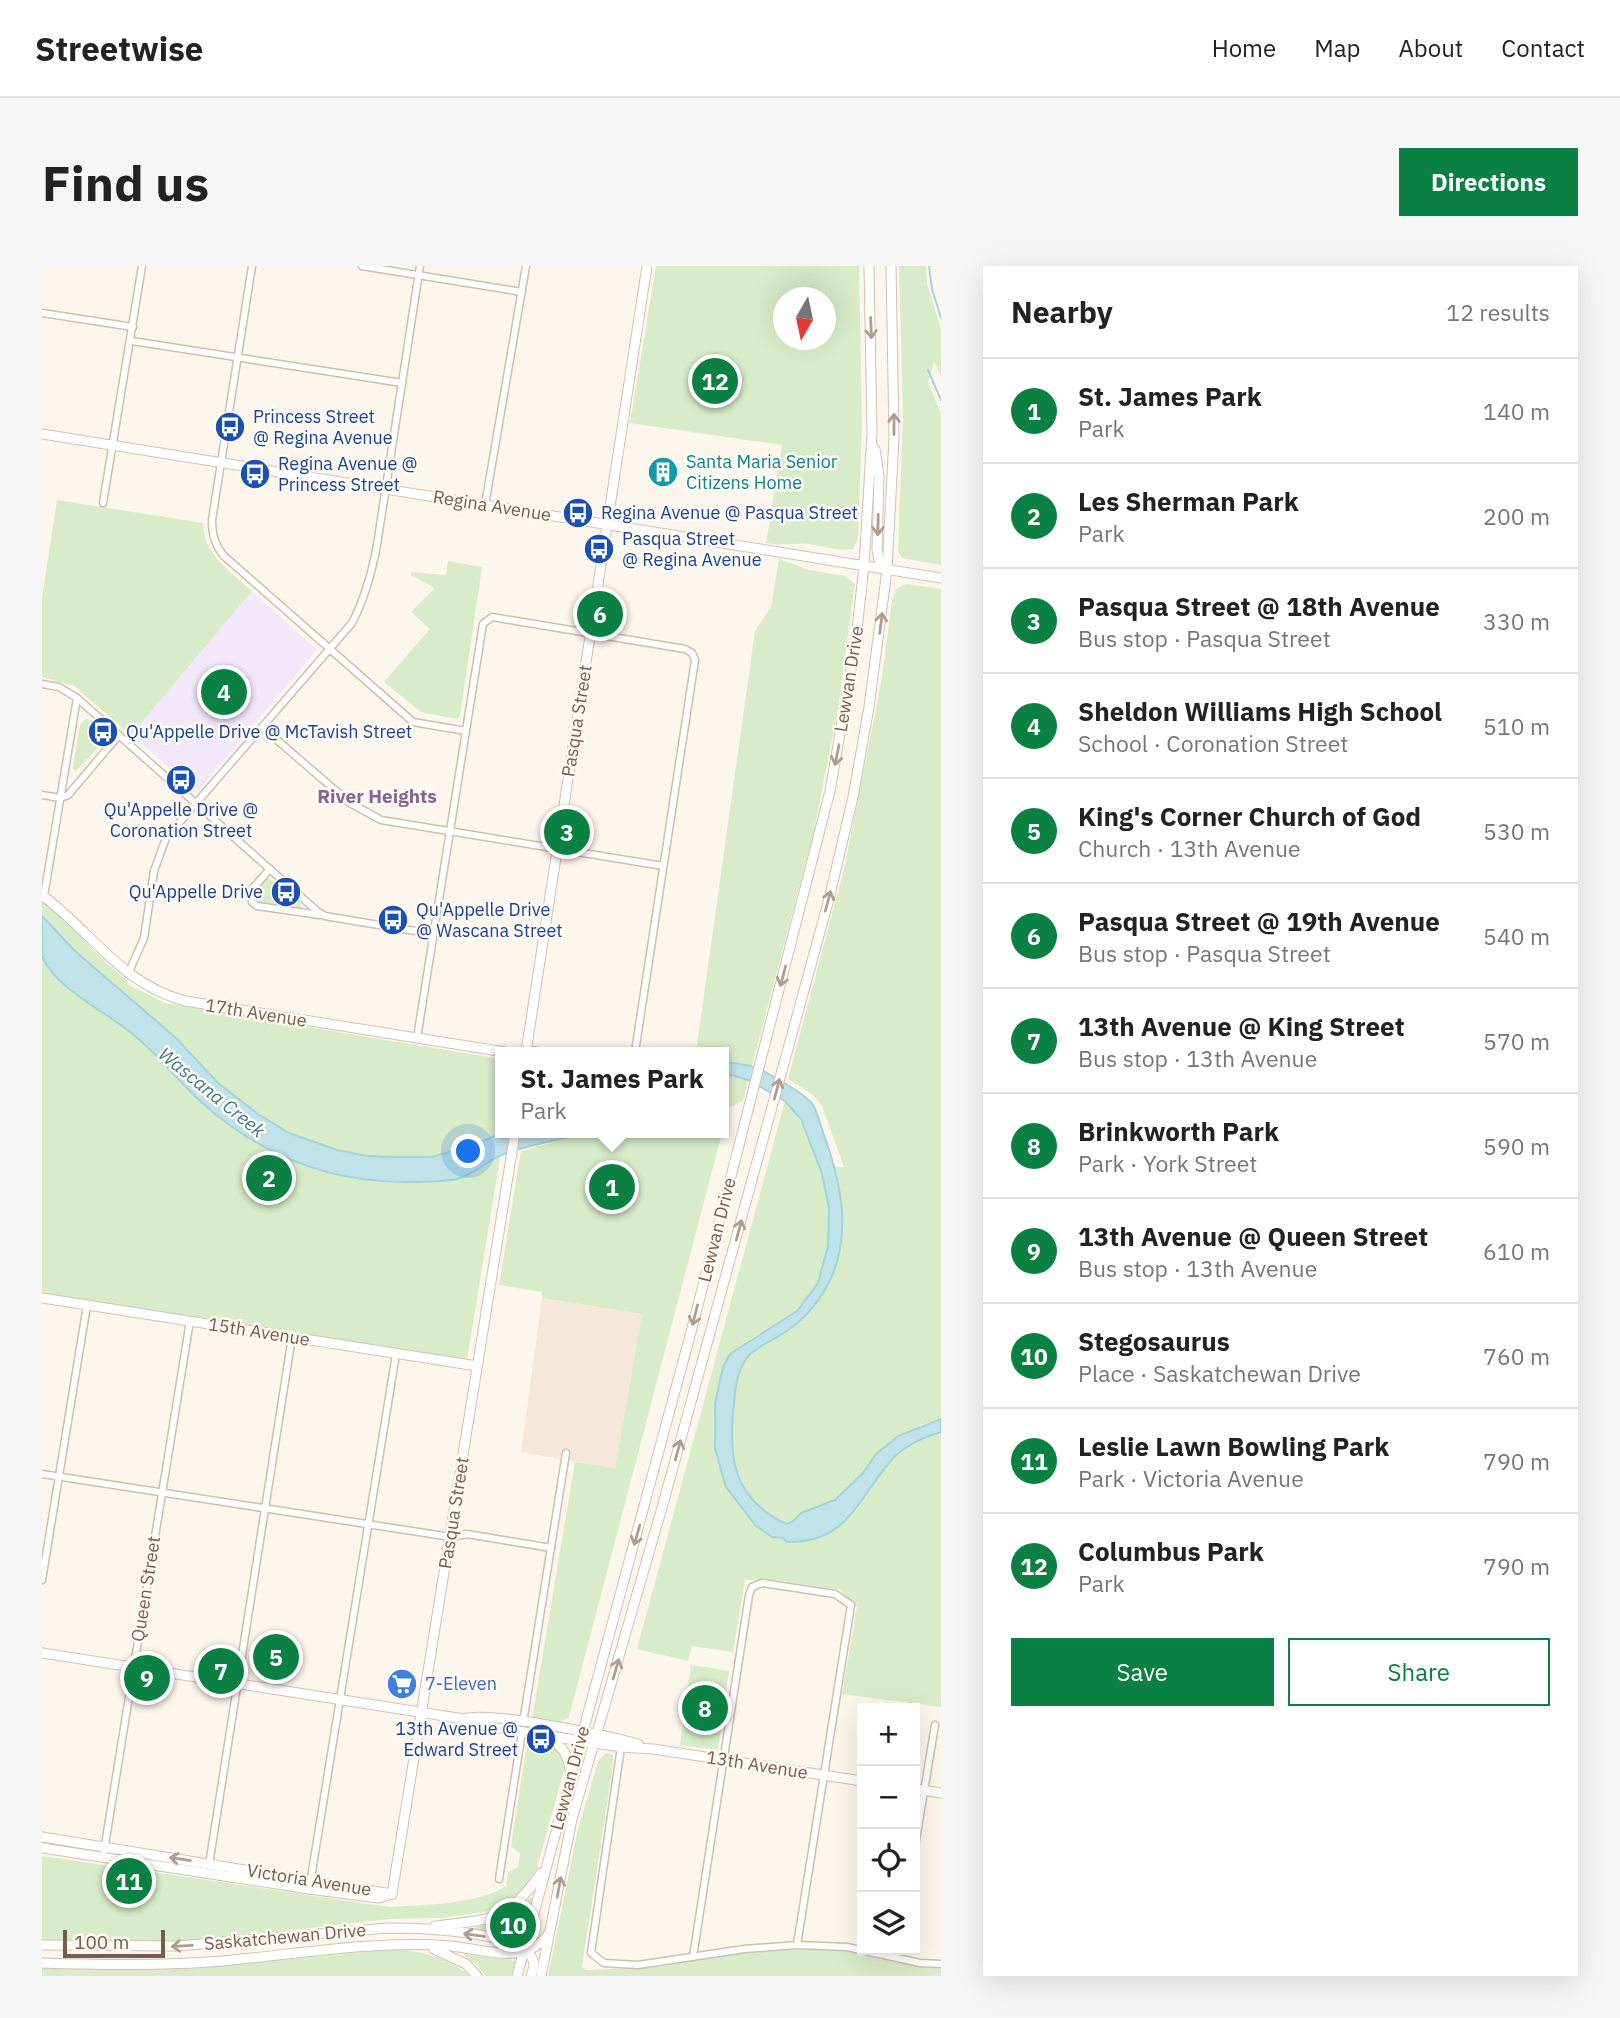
<!DOCTYPE html>
<html lang="en">
<head>
<meta charset="utf-8">
<style>
  :root { --surface:#fff; --page:#f6f6f6; --text:#222; --muted:#767676; --line:#e0e0e0; --accent:#0b8043 }
  body { margin:0; font-family:"IBM Plex Sans",sans-serif; background:var(--page); color:var(--text) }
  .controls { position:absolute; right:21px; bottom:21px; display:grid; overflow:hidden; border-radius:0px; box-shadow:0 7px 28px #0002 }
  .controls button { width:63px; height:63px; display:grid; place-items:center; padding:0; border:0; border-bottom:2px solid var(--line); background:var(--surface); color:var(--text); font:35px sans-serif }
  .compass { position:absolute; left:731px; top:21px; width:63px; height:63px; border-radius:50%; background:var(--surface); box-shadow:0 7px 28px #0002; rotate:189deg }
  .scale { position:absolute; left:21px; bottom:18px; width:102px; box-sizing:border-box; padding-left:7px; border:4px solid #7a5c4d; border-top:0; font-size:19px; line-height:24px; white-space:nowrap; color:#7a5c4d; -webkit-text-stroke:5px #fffaf3; paint-order:stroke }
  .you { position:absolute; left:427px; top:886px; width:24px; height:24px; margin:-18px; border:5px solid #fff; border-radius:50%; background:#1a73e8; box-shadow:0 0 0 10px #1a73e833 }
  .badge { display:grid; place-items:center; width:46px; height:46px; border-radius:50%; background:var(--accent); color:#fff; font-size:23px; font-weight:700 }
  .pin { position:absolute; translate:-50% -50%; border:4px solid #fff; box-shadow:0 2px 7px #0006 }
  .popup { position:absolute; left:453px; top:781px; width:234px; height:91px; box-sizing:border-box; display:grid; place-content:center; border-radius:0px; background:var(--surface); filter:drop-shadow(0 2px 5px #0005); font-size:23px; white-space:nowrap; color:var(--muted) }
  .popup b { font-size:26px; color:var(--text) }
  .popup::after { content:''; position:absolute; left:50%; top:100%; margin-left:-14px; border:14px solid transparent; border-top-color:var(--surface) }
  .list { margin:0; padding:0; list-style:none }
  h2 { display:flex; justify-content:space-between; align-items:center; height:91px; margin:0; padding:0 28px; font-size:30px }
  h2 small { font-size:23px; font-weight:400; color:var(--muted) }
  .list li { display:grid; grid-template-columns:46px 1fr auto; gap:21px; align-items:center; box-sizing:border-box; height:105px; padding:0 28px; border-top:2px solid var(--line) }
  .list b { display:block; font-size:26px; white-space:nowrap }
  .list p { margin:0; font-size:23px; white-space:nowrap; color:var(--muted) }
  .list em { font-size:23px; font-style:normal; color:var(--muted) }
  .actions { display:flex; gap:14px; padding:21px 28px }
  .actions a { flex:1; padding:16px 0; border:2px solid var(--accent); border-radius:0px; text-align:center; font-size:24px; color:var(--accent) }
  .actions .main { background:var(--accent); color:#fff }
  .icon { flex:none; width:38px; height:38px; fill:none; stroke:currentColor; stroke-width:2; stroke-linecap:round; stroke-linejoin:round }
  .map { position:relative; flex:none; width:899px; height:1710px; overflow:hidden; border-radius:0px }
  header { display:flex; align-items:center; gap:42px; box-sizing:border-box; height:98px; padding:0 35px; background:var(--surface); border-bottom:2px solid var(--line) }
  header strong { font-size:33px }
  nav { display:flex; gap:38px; margin-inline-start:auto; font-size:24px }
  .intro { display:flex; align-items:center; justify-content:space-between; box-sizing:border-box; height:168px; padding:0 42px }
  h1 { margin:0; font-size:49px }
  .button { padding:18px 32px; border-radius:0px; background:var(--accent); color:#fff; font-size:24px; font-weight:700 }
  main { display:flex; gap:42px; padding:0 42px }
  aside { flex:1; background:var(--surface); border-radius:0px; box-shadow:0 7px 28px #0002 }
  .map>svg:first-child { display:block }
  .residential { fill:#f5e8da }
  .education { fill:#f3e8fa }
  .green { fill:#d8ecc9; fill-rule:evenodd }
  .water { fill:#bfe3e8; stroke:#a5d3da; stroke-width:2 }
  .lines { fill:none; stroke-linecap:round; stroke-linejoin:round }
  .stream { stroke:#a5d3da; stroke-width:2 }
  .street-casing { stroke:#d1beb0; stroke-width:9 }
  .secondary-casing { stroke:#d6c0b0; stroke-width:11 }
  .street { stroke:#fff; stroke-width:6 }
  .secondary { stroke:#fff; stroke-width:9 }
  .oneway { stroke:#af9d94 }
  .labels { text-anchor:middle; stroke-width:5; stroke-linejoin:round; paint-order:stroke }
  .transit-label { font-size:18px; fill:#164399; stroke:#fffaf3; text-anchor:start }
  .culture-label { font-size:18px; fill:#0d838f; stroke:#fffaf3; text-anchor:start }
  .street-label { font-size:18px; fill:#7a5c4d; stroke:#fffaf3 }
  .shop-label { font-size:18px; fill:#366cbe; stroke:#fffaf3; text-anchor:start }
  .neighbourhood-label { font-size:19px; font-weight:bold; fill:#846695; stroke:#fffaf3 }
  .water-label { font-size:19px; font-style:italic; fill:#437c86; stroke:#fffaf3 }
</style>
</head>
<body>
<header>
<strong>Streetwise</strong>
<nav><a>Home</a><a>Map</a><a>About</a><a>Contact</a></nav>
</header>
<div class="intro"><h1>Find us</h1><a class="button">Directions</a></div>
<main>
<div class="map">
<svg width="899" height="1710" viewBox="0 0 899 1710">
  <rect width="100%" height="100%" fill="#fdf6ec"/>
  <polygon class="residential" points="500,1032 600,1048 573,1203 479,1186"/>
  <polygon class="education" points="210,325 275,384 155,526 89,469"/>
  <g class="green">
    <path d="M 614,0 L 817,0 L 820,159 L 816,273 L 811,283 C 796,286 780,279 765,278 C 751,277 738,280 724,277 L 740,179 L 588,157 ZM 741,32 L 783,32 L 783,74 L 741,74 Z"/>
    <polygon points="857,0 884,0 885,18 899,63 899,110 892,95 886,116 899,148 899,299 860,292 856,285 861,150"/>
    <path d="M 15,234 L 161,257 C 161,289 189,306 210,325 L 89,469 L 32,420 L 0,411 L 0,332 Z"/>
    <polygon points="737,293 767,304 803,310 813,318 812,324 796,443 772,565 710,800 682,795 682,786 654,786 713,365 729,341"/>
    <polygon points="406,295 440,301 418,450 415,453 379,446 342,416 388,363 369,346 393,322 369,309 369,306 404,309"/>
    <path d="M 865,318 L 899,323 L 899,1153 L 879,1159 L 834,1188 L 821,1207 L 793,1234 L 759,1247 L 750,1256 L 744,1258 C 693,1233 686,1194 691,1142 C 693,1127 694,1109 702,1096 C 712,1081 731,1076 745,1065 C 762,1052 777,1037 786,1017 C 790,1009 799,926 797,917 C 796,912 794,906 793,901 L 802,901 L 780,840 L 771,829 L 746,813 L 802,603 L 840,412 L 850,334 L 855,322 Z"/>
    <polygon points="47,453 66,471 33,506 31,502 38,459 42,454"/>
    <polygon points="225,611 259,638 258,642 217,636 218,621"/>
    <path d="M 0,635 C 32,659 54,692 86,715 L 85,718 L 123,737 L 458,793 L 458,867 L 462,867 L 425,1094 L 0,1029 Z"/>
    <polygon points="690,809 706,814 701,835 686,842 682,859 682,810"/>
    <path d="M 743,835 C 789,885 809,992 756,1044 C 735,1065 693,1071 682,1101 C 671,1127 668,1167 675,1195 C 678,1206 704,1248 713,1258 C 716,1262 725,1269 729,1271 C 734,1273 740,1272 745,1271 C 757,1269 792,1263 801,1257 C 811,1251 818,1239 825,1229 C 847,1197 860,1178 899,1166 L 899,1441 L 800,1428 L 815,1341 L 798,1324 L 734,1314 L 703,1314 L 691,1386 L 650,1380 L 646,1395 L 595,1383 Z"/>
    <polygon points="544,867 680,867 527,1451 514,1458 490,1453 533,1196 573,1202 600,1048 500,1032 500,1026 457,1019 479,885"/>
    <polygon points="649,1399 687,1405 676,1484 638,1479"/>
    <path d="M 491,1473 C 508,1478 518,1482 523,1500 L 495,1602 L 477,1629 L 455,1644 L 400,1652 L 346,1653 L 143,1676 L 0,1675 L 0,1590 L 348,1641 C 381,1639 437,1638 464,1620 L 466,1606 L 476,1601 L 478,1588 L 469,1580 L 485,1476 Z"/>
    <polygon points="564,1487 571,1489 570,1505 540,1701 544,1704 616,1701 699,1685 758,1684 802,1684 850,1696 899,1703 899,1710 506,1710 536,1563 556,1496"/>
    <path d="M 489,1631 L 491,1632 L 480,1673 L 472,1669 L 432,1663 L 433,1660 C 457,1656 472,1649 489,1631 Z"/>
    <path d="M 351,1683 C 381,1685 404,1691 428,1710 L 0,1710 L 0,1702 L 150,1703 Z"/>
    <polygon points="422,1685 474,1695 469,1710 443,1710 437,1701 422,1689"/>
  </g>
  <g class="water">
    <path d="M 0,650 L 33,685 L 134,772 L 176,817 L 216,848 L 247,867 L 295,884 L 325,890 L 351,891 L 389,891 L 430,880 L 459,867 L 544,867 C 517,874 483,879 457,890 C 443,897 431,909 415,913 C 400,916 384,916 368,916 C 286,917 217,889 157,834 C 135,813 116,789 93,770 C 67,747 15,724 1,692 C 0,682 0,662 0,650 Z"/>
    <path d="M 682,795 C 690,797 699,798 708,800 C 720,803 764,828 771,839 C 776,847 778,859 782,869 C 799,916 811,971 786,1018 C 775,1039 760,1056 740,1068 C 730,1075 717,1080 708,1088 C 696,1100 693,1121 692,1137 C 686,1191 690,1232 744,1258 L 750,1256 L 759,1247 L 793,1234 L 821,1207 L 834,1188 L 856,1170 L 899,1153 L 899,1166 C 879,1172 861,1180 848,1196 C 815,1234 806,1277 745,1276 L 741,1272 L 730,1271 L 714,1260 L 684,1221 L 673,1183 L 673,1137 L 681,1101 L 688,1088 L 755,1045 L 776,1017 L 786,980 L 787,942 L 780,908 L 759,853 L 743,835 L 724,824 L 706,814 L 690,809 L 682,810 Z"/>
  </g>
  <g class="lines">
    <g class="stream">
      <polyline points="887,0 890,23 899,52"/>
      <polyline points="886,104 899,134"/>
    </g>
    <g class="street-casing">
      <g id="street">
        <path d="M 210,0 L 170,254 C 170,269 173,279 182,290 L 371,456 L 424,465"/>
        <polyline points="320,0 480,26"/>
        <polyline points="0,47 91,61"/>
        <polyline points="90,75 360,117"/>
        <polyline points="61,237 100,0"/>
        <polyline points="443,239 484,0"/>
        <polyline points="0,418 17,421 35,432 275,645 283,650 391,668"/>
        <polyline points="220,461 308,537 339,554 621,600"/>
        <polyline points="0,529 18,532 26,529 77,469"/>
        <polyline points="228,603 210,623 210,636 215,640 278,649"/>
        <polyline points="2,630 35,432"/>
        <path d="M 86,708 L 102,672 L 112,605 L 124,572 L 310,357 C 323,332 330,306 335,279 L 378,0"/>
        <polyline points="375,772 441,358 450,351 643,383 650,387 653,394 593,786"/>
        <polyline points="485,784 502,786"/>
        <polyline points="0,1208 409,1271 425,1268 509,1282"/>
        <polyline points="0,1314 45,1039"/>
        <polyline points="481,1457 524,1187"/>
        <polyline points="579,1481 549,1687 562,1697 596,1699 702,1683 755,1679 805,1681 878,1697 899,1698"/>
        <polyline points="873,1580 893,1459"/>
        <polyline points="62,1585 148,1055"/>
        <polyline points="167,1599 250,1071"/>
        <polyline points="457,1613 480,1466"/>
        <polyline points="268,1618 354,1088"/>
        <polyline points="651,1691 707,1329 710,1321 720,1317 793,1328 809,1339 755,1679"/>
      </g>
    </g>
    <g class="secondary-casing">
      <g id="secondary">
        <polyline points="0,168 899,312"/>
        <polyline points="833,183 837,210 835,283 837,294 845,304"/>
        <path d="M 0,629 C 51,667 78,717 143,735 L 463,786"/>
        <polyline points="484,786 605,0"/>
        <polyline points="0,1032 435,1100"/>
        <polyline points="0,1387 422,1453 429,1458 579,1481 611,1483 820,1515"/>
        <path d="M 422,1453 C 444,1444 567,1470 596,1478"/>
        <path d="M 504,1473 C 520,1478 526,1488 528,1504"/>
        <polyline points="873,1523 899,1527"/>
        <polyline points="0,1571 350,1628"/>
        <polyline points="0,1582 267,1623 337,1632 349,1628"/>
        <polyline points="350,1628 473,867"/>
        <path d="M 393,1660 C 448,1653 465,1657 499,1607"/>
        <path d="M 0,1679 L 135,1680 L 346,1662 C 371,1662 491,1664 492,1699 C 492,1703 490,1706 489,1710"/>
        <polyline points="392,1683 424,1698 435,1710"/>
        <path d="M 0,1697 C 60,1699 121,1700 181,1695 C 257,1688 332,1674 409,1680 C 443,1683 483,1701 507,1667"/>
        <polyline points="475,1710 649,1066 788,525 813,381 822,300 830,167 827,0"/>
        <polyline points="499,1710 530,1553 621,1238 727,852 787,633 811,531 827,441 845,304 852,173 849,0"/>
      </g>
    </g>
    <use href="#street" class="street"/>
    <use href="#secondary" class="secondary"/>
  </g>
  <defs><path id="oneway-shaft" d="M-6 0H5M1.5-3L5.5 0L1.5 3" fill="none" stroke-width="1.6" stroke-linecap="round" stroke-linejoin="round" transform="scale(1.75)"/></defs>
  <g class="oneway">
    <use href="#oneway-shaft" transform="translate(829 62) rotate(88)"/>
    <use href="#oneway-shaft" transform="translate(852 158) rotate(-90)"/>
    <use href="#oneway-shaft" transform="translate(836 259) rotate(91)"/>
    <use href="#oneway-shaft" transform="translate(839 357) rotate(-83)"/>
    <use href="#oneway-shaft" transform="translate(795 489) rotate(101)"/>
    <use href="#oneway-shaft" transform="translate(786 635) rotate(-75)"/>
    <use href="#oneway-shaft" transform="translate(741 710) rotate(105)"/>
    <use href="#oneway-shaft" transform="translate(735 823) rotate(-75)"/>
    <use href="#oneway-shaft" transform="translate(697 964) rotate(-75)"/>
    <use href="#oneway-shaft" transform="translate(653 1049) rotate(104)"/>
    <use href="#oneway-shaft" transform="translate(636 1184) rotate(-75)"/>
    <use href="#oneway-shaft" transform="translate(595 1269) rotate(106)"/>
    <use href="#oneway-shaft" transform="translate(574 1403) rotate(-74)"/>
    <use href="#oneway-shaft" transform="translate(138 1593) rotate(-171)"/>
    <use href="#oneway-shaft" transform="translate(517 1621) rotate(-80)"/>
    <use href="#oneway-shaft" transform="translate(432 1669) rotate(-172)"/>
    <use href="#oneway-shaft" transform="translate(140 1680) rotate(177)"/>
  </g>
  <defs>
    <g id="bus-disc" transform="scale(1.575)"><circle r="9.5" fill="#1a4fb4" stroke="#fffaf3"/><path d="M-5-6H5V4H4V6H2V4H-2V6H-4V4H-5ZM-3.5-4V0h7V-4ZM-3.5 1.2v1.5H-2V1.2ZM2 1.2v1.5H3.5V1.2Z" fill="#fff"/></g>
    <g id="building-disc" transform="scale(1.575)"><circle r="9.5" fill="#0f9aa8" stroke="#fffaf3"/><path d="M-4-6H4V6H1V3H-1V6H-4ZM-2.5-4.3h1.7v1.8h-1.7ZM.8-4.3h1.7v1.8H.8ZM-2.5-1h1.7V.8h-1.7ZM.8-1h1.7V.8H.8Z" fill="#fff"/></g>
    <g id="supermarket-disc" transform="scale(1.575)"><circle r="9.5" fill="#3f7fe0" stroke="#fffaf3"/><path d="M-6-5.5h2.5l.6 2H6L4.5 2H-2.5L-4.4-4H-6ZM-1.5 3.2a1.3 1.3 0 1 0 .1 0ZM3 3.2a1.3 1.3 0 1 0 .1 0Z" fill="#fff"/></g>
  </defs>
  <g fill-rule="evenodd">
    <use href="#bus-disc" x="188" y="161"/>
    <use href="#building-disc" x="621" y="206"/>
    <use href="#bus-disc" x="213" y="208"/>
    <use href="#bus-disc" x="536" y="247"/>
    <use href="#bus-disc" x="557" y="283"/>
    <use href="#bus-disc" x="61" y="466"/>
    <use href="#bus-disc" x="139" y="514"/>
    <use href="#bus-disc" x="244" y="626"/>
    <use href="#bus-disc" x="351" y="654"/>
    <use href="#supermarket-disc" x="360" y="1418"/>
    <use href="#bus-disc" x="499" y="1473"/>
  </g>
  <g class="labels">
    <g class="transit-label">
      <text x="211" y="157">Princess Street<tspan x="211" dy="21">@ Regina Avenue</tspan></text>
      <text x="236" y="204">Regina Avenue @<tspan x="236" dy="21">Princess Street</tspan></text>
      <text x="559" y="253">Regina Avenue @ Pasqua Street</text>
      <text x="580" y="279">Pasqua Street<tspan x="580" dy="21">@ Regina Avenue</tspan></text>
      <text x="84" y="472">Qu'Appelle Drive @ McTavish Street</text>
      <text x="139" y="550" text-anchor="middle">Qu'Appelle Drive @<tspan x="139" dy="21">Coronation Street</tspan></text>
      <text x="221" y="632" text-anchor="end">Qu'Appelle Drive</text>
      <text x="374" y="650">Qu'Appelle Drive<tspan x="374" dy="21">@ Wascana Street</tspan></text>
      <text x="476" y="1469" text-anchor="end">13th Avenue @<tspan x="476" dy="21">Edward Street</tspan></text>
    </g>
    <g class="culture-label">
      <text x="644" y="202">Santa Maria Senior<tspan x="644" dy="21">Citizens Home</tspan></text>
    </g>
    <g class="street-label">
      <text transform="translate(450 240) rotate(9)" y="6">Regina Avenue</text>
      <text transform="translate(807 413) rotate(-81)" y="6">Lewvan Drive</text>
      <text transform="translate(535 455) rotate(-81)" y="6">Pasqua Street</text>
      <text transform="translate(214 747) rotate(9)" y="6">17th Avenue</text>
      <text transform="translate(675 964) rotate(-76)" y="6">Lewvan Drive</text>
      <text transform="translate(217 1066) rotate(9)" y="6">15th Avenue</text>
      <text transform="translate(412 1247) rotate(-81)" y="6">Pasqua Street</text>
      <text transform="translate(104 1323) rotate(-81)" y="6">Queen Street</text>
      <text transform="translate(715 1499) rotate(9)" y="6">13th Avenue</text>
      <text transform="translate(528 1512) rotate(-75)" y="6">Lewvan Drive</text>
      <text transform="translate(267 1614) rotate(9)" y="6">Victoria Avenue</text>
      <text transform="translate(243 1671) rotate(-5)" y="6">Saskatchewan Drive</text>
    </g>
    <g class="shop-label">
      <text x="383" y="1424">7-Eleven</text>
    </g>
    <g class="neighbourhood-label">
      <text x="335" y="537">River Heights</text>
    </g>
    <g class="water-label">
      <text transform="translate(170 826) rotate(39)" y="7">Wascana Creek</text>
    </g>
  </g>
</svg>
<div class="controls">
<button>+</button>
<button>−</button>
<button><svg class="icon" aria-label="locate" viewBox="0 0 24 24"><circle cx="12" cy="12" r="6"/><path d="M12 2v4M12 18v4M2 12h4M18 12h4"/></svg></button>
<button><svg class="icon" aria-label="layers" viewBox="0 0 24 24"><path d="M12 4l9 5-9 5-9-5zM3 14l9 5 9-5"/></svg></button>
</div>
<svg class="compass" viewBox="-18 -18 36 36"><path d="M0-13l5 13h-10z" fill="#e53935"/><path d="M0 13l5-13h-10z" fill="#767676"/></svg>
<div class="scale">100 m</div>
<div class="you"></div>
<div class="pin badge" style="left:570px;top:921px">1</div>
<div class="popup"><b>St. James Park</b>Park</div>
<div class="pin badge" style="left:227px;top:912px">2</div>
<div class="pin badge" style="left:525px;top:566px">3</div>
<div class="pin badge" style="left:182px;top:426px">4</div>
<div class="pin badge" style="left:234px;top:1391px">5</div>
<div class="pin badge" style="left:558px;top:348px">6</div>
<div class="pin badge" style="left:179px;top:1405px">7</div>
<div class="pin badge" style="left:663px;top:1442px">8</div>
<div class="pin badge" style="left:105px;top:1412px">9</div>
<div class="pin badge" style="left:471px;top:1659px">10</div>
<div class="pin badge" style="left:87px;top:1615px">11</div>
<div class="pin badge" style="left:673px;top:115px">12</div>
</div>
<aside>
<h2>Nearby<small>12 results</small></h2>
<ul class="list">
<li><span class="badge">1</span><div><b>St. James Park</b><p>Park</p></div><em>140 m</em></li>
<li><span class="badge">2</span><div><b>Les Sherman Park</b><p>Park</p></div><em>200 m</em></li>
<li><span class="badge">3</span><div><b>Pasqua Street @ 18th Avenue</b><p>Bus stop · Pasqua Street</p></div><em>330 m</em></li>
<li><span class="badge">4</span><div><b>Sheldon Williams High School</b><p>School · Coronation Street</p></div><em>510 m</em></li>
<li><span class="badge">5</span><div><b>King's Corner Church of God</b><p>Church · 13th Avenue</p></div><em>530 m</em></li>
<li><span class="badge">6</span><div><b>Pasqua Street @ 19th Avenue</b><p>Bus stop · Pasqua Street</p></div><em>540 m</em></li>
<li><span class="badge">7</span><div><b>13th Avenue @ King Street</b><p>Bus stop · 13th Avenue</p></div><em>570 m</em></li>
<li><span class="badge">8</span><div><b>Brinkworth Park</b><p>Park · York Street</p></div><em>590 m</em></li>
<li><span class="badge">9</span><div><b>13th Avenue @ Queen Street</b><p>Bus stop · 13th Avenue</p></div><em>610 m</em></li>
<li><span class="badge">10</span><div><b>Stegosaurus</b><p>Place · Saskatchewan Drive</p></div><em>760 m</em></li>
<li><span class="badge">11</span><div><b>Leslie Lawn Bowling Park</b><p>Park · Victoria Avenue</p></div><em>790 m</em></li>
<li><span class="badge">12</span><div><b>Columbus Park</b><p>Park</p></div><em>790 m</em></li>
</ul>
<div class="actions"><a class="main">Save</a><a>Share</a></div>
</aside>
</main>
</body>
</html>
